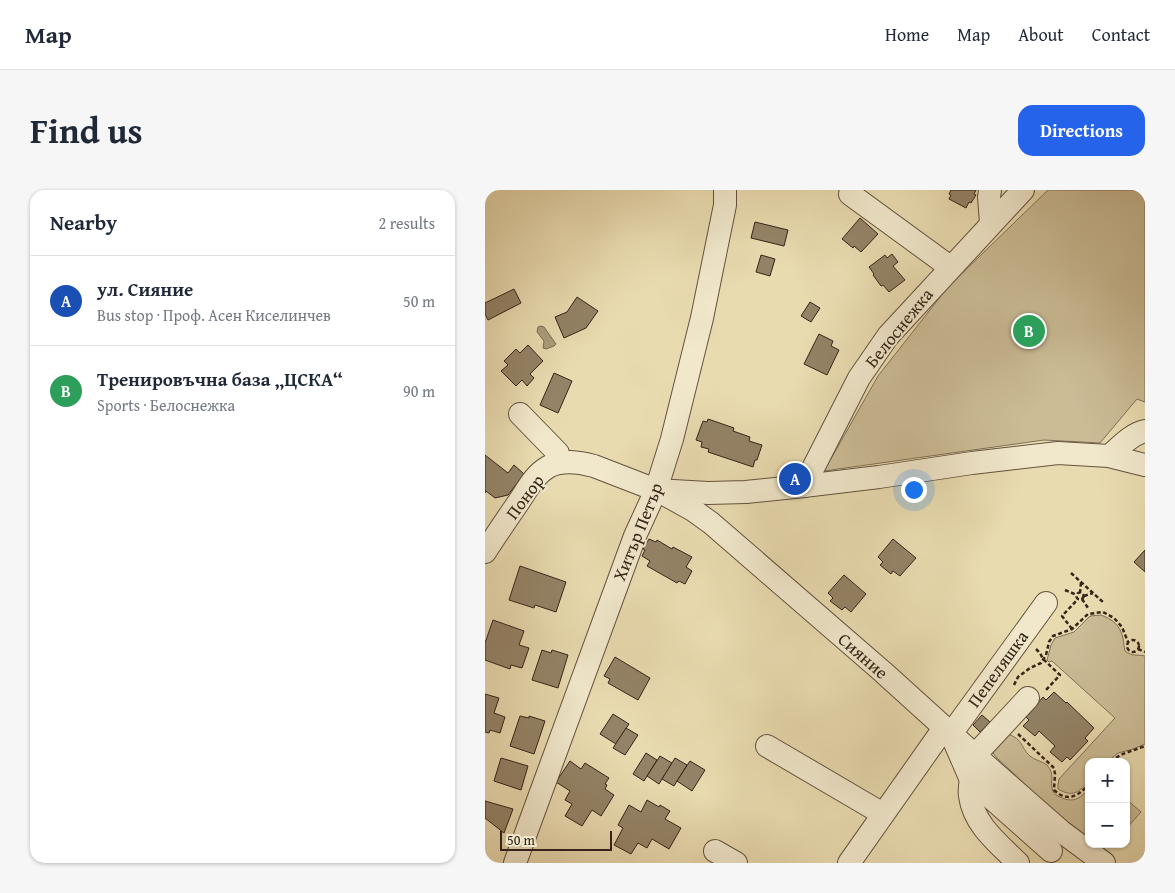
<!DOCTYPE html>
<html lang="en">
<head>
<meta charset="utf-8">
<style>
  :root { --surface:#fff; --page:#f6f6f7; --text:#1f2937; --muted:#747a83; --line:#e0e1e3; --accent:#2563eb }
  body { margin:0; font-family:"Gentium Book Plus",serif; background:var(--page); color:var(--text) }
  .controls { position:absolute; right:15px; bottom:15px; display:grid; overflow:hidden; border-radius:10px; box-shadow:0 1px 4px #0004 }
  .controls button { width:45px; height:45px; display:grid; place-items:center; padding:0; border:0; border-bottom:1px solid var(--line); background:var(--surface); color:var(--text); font:25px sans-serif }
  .scale { position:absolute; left:15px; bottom:12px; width:112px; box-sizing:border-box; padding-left:5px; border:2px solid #372418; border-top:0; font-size:14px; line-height:18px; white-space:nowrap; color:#372418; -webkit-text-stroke:4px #f1e8cc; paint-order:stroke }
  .you { position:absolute; left:428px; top:299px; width:18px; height:18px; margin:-12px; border:4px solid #fff; border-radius:50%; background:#1a73e8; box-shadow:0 0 0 8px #1a73e833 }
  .badge { display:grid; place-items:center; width:32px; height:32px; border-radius:50%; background:var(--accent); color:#fff; font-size:16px; font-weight:700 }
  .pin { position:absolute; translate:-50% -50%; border:2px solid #fff; box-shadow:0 1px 5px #0006 }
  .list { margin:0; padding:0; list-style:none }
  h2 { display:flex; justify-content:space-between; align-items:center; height:65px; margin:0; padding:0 20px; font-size:21px }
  h2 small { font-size:16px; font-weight:400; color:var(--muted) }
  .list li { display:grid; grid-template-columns:32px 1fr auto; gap:15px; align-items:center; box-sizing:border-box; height:90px; padding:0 20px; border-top:1px solid var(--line) }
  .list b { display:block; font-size:19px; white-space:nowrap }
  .list p { margin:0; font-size:16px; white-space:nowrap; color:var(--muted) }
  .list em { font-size:16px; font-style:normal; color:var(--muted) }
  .map { position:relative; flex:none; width:660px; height:673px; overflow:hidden; border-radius:15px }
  header { display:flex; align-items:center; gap:30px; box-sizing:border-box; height:70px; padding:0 25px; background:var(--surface); border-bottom:1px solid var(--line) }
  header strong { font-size:24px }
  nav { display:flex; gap:28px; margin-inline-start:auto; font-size:18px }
  .intro { display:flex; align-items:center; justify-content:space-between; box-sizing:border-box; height:120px; padding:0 30px }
  h1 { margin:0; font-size:35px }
  .button { padding:12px 22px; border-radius:15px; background:var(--accent); color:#fff; font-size:18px; font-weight:700 }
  main { display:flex; gap:30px; padding:0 30px }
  aside { flex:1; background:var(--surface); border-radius:15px; box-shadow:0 1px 4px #0004 }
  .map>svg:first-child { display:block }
  .green { fill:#cbbc96; stroke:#817057 }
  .water { fill:#ac9d7c; stroke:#7d6d54 }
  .building { fill:#948367; stroke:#372418 }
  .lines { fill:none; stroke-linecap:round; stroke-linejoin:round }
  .minor-casing { stroke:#64523e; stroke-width:24 }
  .path { stroke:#372418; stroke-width:2.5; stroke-dasharray:4 2.5; stroke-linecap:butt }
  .minor { stroke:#f1e8cc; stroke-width:22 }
  .labels { text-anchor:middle; stroke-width:4; stroke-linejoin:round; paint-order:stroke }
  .street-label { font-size:18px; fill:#372418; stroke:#f1e8cc }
</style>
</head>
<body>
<header>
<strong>Map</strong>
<nav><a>Home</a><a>Map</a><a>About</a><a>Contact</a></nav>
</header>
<div class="intro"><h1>Find us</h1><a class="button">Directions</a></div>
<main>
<aside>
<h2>Nearby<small>2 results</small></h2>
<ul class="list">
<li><span class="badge" style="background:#1a4fb4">A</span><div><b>ул. Сияние</b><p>Bus stop · Проф. Асен Киселинчев</p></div><em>50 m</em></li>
<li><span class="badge" style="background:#2e9e5b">B</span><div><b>Тренировъчна база „ЦСКА“</b><p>Sports · Белоснежка</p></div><em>90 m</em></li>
</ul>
</aside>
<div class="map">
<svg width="660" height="673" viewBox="0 0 660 673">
  <rect width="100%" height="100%" fill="#e9dbb0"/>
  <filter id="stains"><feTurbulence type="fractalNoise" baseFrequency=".004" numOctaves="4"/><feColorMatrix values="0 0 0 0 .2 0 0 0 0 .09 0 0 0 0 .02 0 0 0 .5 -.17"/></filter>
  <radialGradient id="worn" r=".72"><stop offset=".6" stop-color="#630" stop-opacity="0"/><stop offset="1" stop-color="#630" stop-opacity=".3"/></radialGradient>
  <g class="green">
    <polygon points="563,0 660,0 660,212 652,209 615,253 559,250 339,281 393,186 463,97"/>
    <path d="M 616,425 C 627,429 635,435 638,448 C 639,453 639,457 640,461 C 648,467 651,464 660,466 L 660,554 L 648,559 L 633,563 L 622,572 L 604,572 L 604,591 C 594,602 588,608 573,599 L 573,595 L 574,589 L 630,528 L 567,471 L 564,472 L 562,470 L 566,455 L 570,448 L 589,442 L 605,426 Z"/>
    <path d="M 523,544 C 539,550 535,557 545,566 C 549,570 557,571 562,575 C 571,585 564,593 568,601 C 569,604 570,604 573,606 C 588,614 594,609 604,599 L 604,648 L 575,627 L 512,568 L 508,563 L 509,558 Z"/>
    <polygon points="641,609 656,622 641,639"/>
  </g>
  <polygon class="water" points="56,136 59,137 71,154 69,156 61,159 58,158 59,151 52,142 53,137"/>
  <g class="building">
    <polygon points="466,0 491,0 489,4 491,5 486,13 484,12 481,18 464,9 466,5 464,4"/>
    <polygon points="375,28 393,44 376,62 369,56 368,58 357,49"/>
    <polygon points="270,32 303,40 299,56 266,48"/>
    <polygon points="407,64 413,72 408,76 420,90 404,102 398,95 396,96 388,85 389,84 384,77 400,65 402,68"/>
    <polygon points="276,65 290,69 285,86 271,82"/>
    <polygon points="29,99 36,113 3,130 0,124 0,113"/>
    <polygon points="92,107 113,121 101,138 79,148 70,127 82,122"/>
    <polygon points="325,112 335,118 326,132 316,126"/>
    <polygon points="334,144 348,151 346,156 354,160 342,185 319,174"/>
    <polygon points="43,155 58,171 45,184 49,188 42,196 37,190 31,196 16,181 23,175 19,171 31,159 35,163"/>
    <polygon points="69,183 87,191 73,223 55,215"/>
    <polygon points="223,229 249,238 248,241 265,247 264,251 277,255 272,270 270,270 268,277 223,262 224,259 216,257 217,252 211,250 218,231 222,232"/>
    <polygon points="0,265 23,283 29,275 39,284 23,305 10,308 1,301 0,303"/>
    <polygon points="164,349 171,352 172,350 187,359 188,357 207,367 201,377 207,381 200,394 194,391 192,393 162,376 165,371 157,366 160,360 158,359"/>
    <polygon points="408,349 431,368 415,386 408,381 406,384 395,375 398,372 393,367"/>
    <polygon points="660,360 660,382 649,372"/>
    <polygon points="35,376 81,392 71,422 50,415 49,418 24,410"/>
    <polygon points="359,385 381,404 366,422 360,417 357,420 345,411 348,408 343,403"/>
    <polygon points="8,430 39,441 34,455 44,458 37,478 26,475 25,479 0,470 0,453"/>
    <polygon points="57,460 66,463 67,460 83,465 73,498 47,490"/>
    <polygon points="130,467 165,488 153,510 123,493 125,489 119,486"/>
    <polygon points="569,502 581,513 582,512 609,538 600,548 603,551 585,570 582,567 577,572 565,562 570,556 554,541 550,546 538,536 544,530 541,527 558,507 561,510"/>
    <polygon points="0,504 14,508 9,523 20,527 15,543 5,540 4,543 0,542"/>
    <polygon points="128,524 144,534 131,554 115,544"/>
    <polygon points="497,525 505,532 495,542 488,535"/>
    <polygon points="35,526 44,528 44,526 60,531 49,564 25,556"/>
    <polygon points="141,538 153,545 140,565 128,558"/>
    <polygon points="161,563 172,570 159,591 148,584"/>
    <polygon points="175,566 187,573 174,594 162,586"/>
    <polygon points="16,568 43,576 36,600 9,591"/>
    <polygon points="190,568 202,575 189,596 177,589"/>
    <polygon points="85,571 96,579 100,573 124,588 120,594 122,595 120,599 129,605 116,626 107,620 97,636 80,626 87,614 80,610 85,601 71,592"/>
    <polygon points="205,571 220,580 207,601 192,591"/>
    <polygon points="162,610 174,617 175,615 185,621 180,629 196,638 184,659 167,649 162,658 153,653 146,664 129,655 138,638 133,635 144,615 156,622"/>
    <polygon points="0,611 28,619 19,643 0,628"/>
  </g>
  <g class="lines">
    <g class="minor-casing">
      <g id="minor">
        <polyline points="505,0 504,7 506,33"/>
        <polyline points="365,4 465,77"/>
        <polyline points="35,224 73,263 74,273"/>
        <path d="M 624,266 C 635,257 646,244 660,241"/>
        <polyline points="319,296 374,188 403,146 538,0"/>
        <polyline points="179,304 208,320 226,333 398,482 495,570 577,642 619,673"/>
        <path d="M 0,362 C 11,345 22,329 33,313 C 42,300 49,285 63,277 C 77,269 94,272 109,276 L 171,300 L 223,303 L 261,302 L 319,296 L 394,287 L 487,273 L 573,263 L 624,266 L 660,275"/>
        <polyline points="561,413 466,544 486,590 566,661"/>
        <polyline points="282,556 398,624"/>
        <polyline points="490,565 543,508"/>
        <path d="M 486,590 C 485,595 484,601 485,606 C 489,635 513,653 533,673"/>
        <polyline points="230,661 251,673"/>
        <polyline points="30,673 150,346 171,300 187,249 217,128 240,15 240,0"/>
        <polyline points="364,673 459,538"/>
      </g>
    </g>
    <g class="path">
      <polyline points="586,383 619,413"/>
      <polyline points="580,400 592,405"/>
      <circle cx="595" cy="406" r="3.5"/>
      <polyline points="595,403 596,392"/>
      <polyline points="599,406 608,403"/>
      <polyline points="597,409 603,418"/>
      <polyline points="587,439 577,426 593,409"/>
      <circle cx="648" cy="456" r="6"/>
      <polyline points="551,459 555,463 558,469 575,485 560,501"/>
      <polyline points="653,459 660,462"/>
      <polyline points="529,495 533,487 545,478 556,473 561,465 564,452 568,446 587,439 603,424 618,422 629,428 637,437 643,452"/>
      <path d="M 533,544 L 569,578 L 570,584 L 569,600 C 583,613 593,606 604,594"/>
      <polyline points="626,572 635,565 660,556"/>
    </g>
    <use href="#minor" class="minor"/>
  </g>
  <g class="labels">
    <g class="street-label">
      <text transform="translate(414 138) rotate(-51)" y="6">Белоснежка</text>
      <text transform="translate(40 307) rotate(-53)" y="6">Понор</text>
      <text transform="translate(153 342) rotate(-68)" y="6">Хитър Петър</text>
      <text transform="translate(378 466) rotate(41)" y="6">Сияние</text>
      <text transform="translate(513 479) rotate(-54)" y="6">Пепеляшка</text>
    </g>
  </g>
  <rect width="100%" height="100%" filter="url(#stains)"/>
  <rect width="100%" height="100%" fill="url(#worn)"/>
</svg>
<div class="controls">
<button>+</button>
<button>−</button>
</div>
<div class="scale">50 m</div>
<div class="you"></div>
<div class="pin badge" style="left:310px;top:289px;background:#1a4fb4">A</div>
<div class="pin badge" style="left:544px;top:141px;background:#2e9e5b">B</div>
</div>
</main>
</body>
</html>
